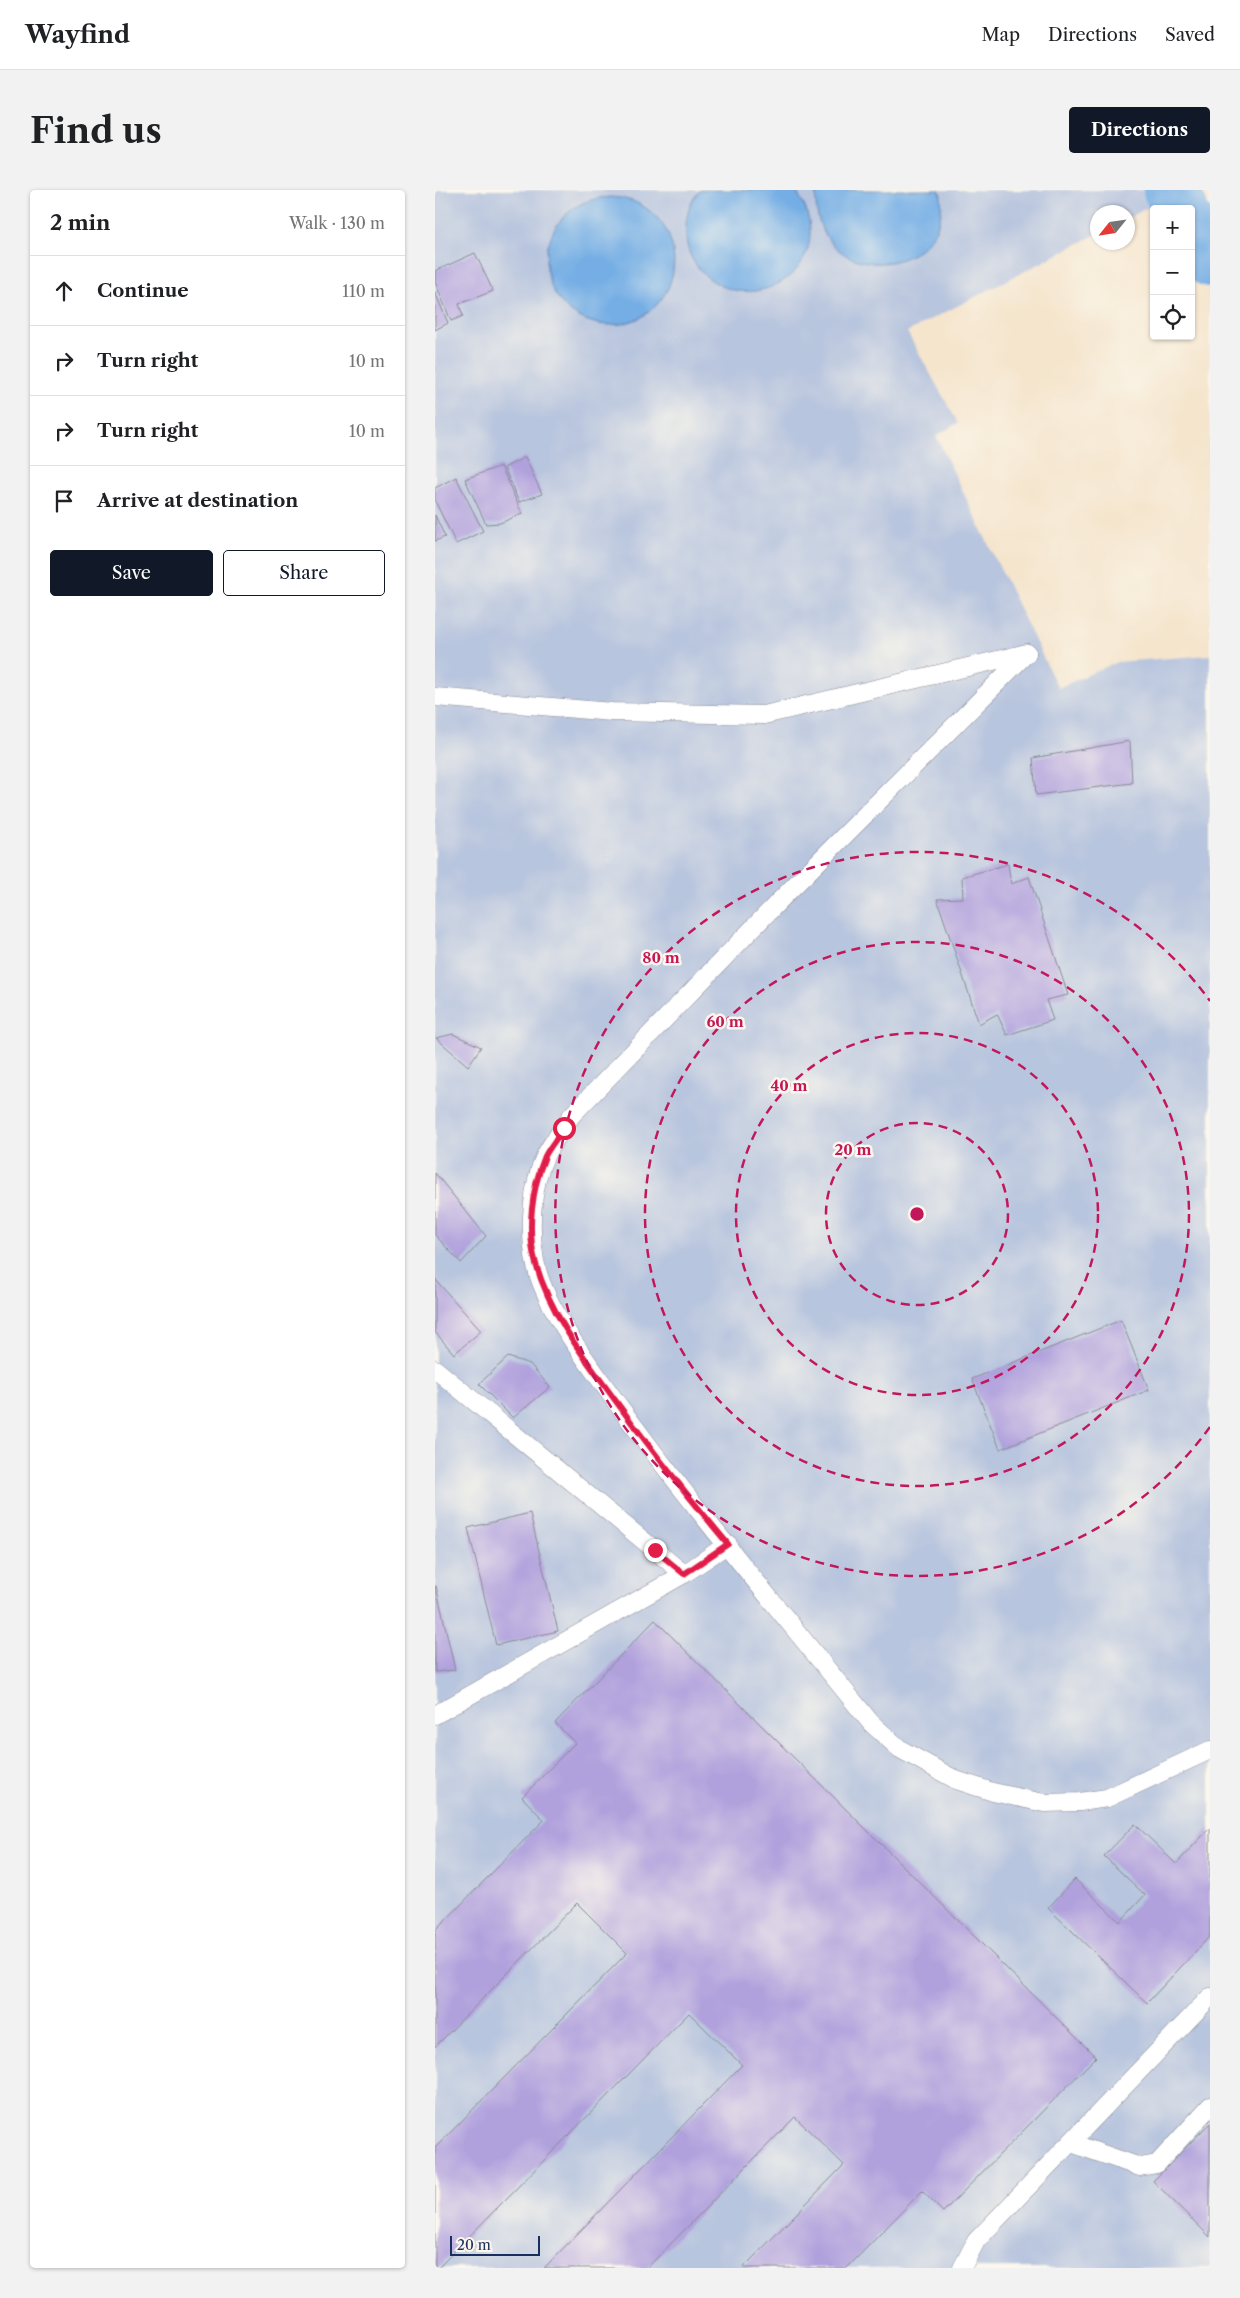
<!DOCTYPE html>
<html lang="en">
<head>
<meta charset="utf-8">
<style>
  :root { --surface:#fff; --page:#f2f2f2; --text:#202124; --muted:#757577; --line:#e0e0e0; --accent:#111827 }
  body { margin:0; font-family:"Libre Caslon Text",serif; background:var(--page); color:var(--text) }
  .controls { position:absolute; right:15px; top:15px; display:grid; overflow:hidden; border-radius:5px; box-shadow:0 1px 4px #0004 }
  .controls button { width:45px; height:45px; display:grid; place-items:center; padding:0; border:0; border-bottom:1px solid var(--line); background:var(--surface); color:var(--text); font:25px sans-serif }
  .compass { position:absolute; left:655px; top:15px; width:45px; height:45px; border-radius:50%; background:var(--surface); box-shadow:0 1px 4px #0004; rotate:240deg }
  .scale { position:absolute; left:15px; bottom:12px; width:90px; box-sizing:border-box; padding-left:5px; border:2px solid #1b2f5e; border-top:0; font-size:14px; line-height:18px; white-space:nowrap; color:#1b2f5e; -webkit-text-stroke:4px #fbf7ec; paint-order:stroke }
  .stop { position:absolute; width:15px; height:15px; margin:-11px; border:4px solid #e11d48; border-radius:50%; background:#fff }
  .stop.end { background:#e11d48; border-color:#fff; box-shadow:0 1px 5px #0008 }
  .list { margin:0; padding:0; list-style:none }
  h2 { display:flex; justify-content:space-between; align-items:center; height:65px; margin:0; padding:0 20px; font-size:21px }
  h2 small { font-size:16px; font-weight:400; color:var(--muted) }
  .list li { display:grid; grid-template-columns:32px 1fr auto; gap:15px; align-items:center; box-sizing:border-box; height:70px; padding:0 20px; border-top:1px solid var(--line) }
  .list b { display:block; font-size:19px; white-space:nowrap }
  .list em { font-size:16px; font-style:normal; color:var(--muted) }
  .actions { display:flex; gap:10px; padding:15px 20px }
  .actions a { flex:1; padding:11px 0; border:1px solid var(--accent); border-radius:5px; text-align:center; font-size:18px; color:var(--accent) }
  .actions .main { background:var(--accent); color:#fff }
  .icon { flex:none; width:28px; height:28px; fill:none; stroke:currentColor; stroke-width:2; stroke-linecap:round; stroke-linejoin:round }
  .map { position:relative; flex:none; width:775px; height:2078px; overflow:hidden; border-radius:5px }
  header { display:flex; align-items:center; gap:30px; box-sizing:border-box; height:70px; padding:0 25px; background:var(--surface); border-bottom:1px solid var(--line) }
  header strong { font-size:24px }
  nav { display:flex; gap:28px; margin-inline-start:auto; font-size:18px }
  .intro { display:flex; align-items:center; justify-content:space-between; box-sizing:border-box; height:120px; padding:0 30px }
  h1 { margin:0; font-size:35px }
  .button { padding:12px 22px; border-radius:5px; background:var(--accent); color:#fff; font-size:18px; font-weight:700 }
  main { display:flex; gap:30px; padding:0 30px }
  aside { flex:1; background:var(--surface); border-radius:5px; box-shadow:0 1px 4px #0004 }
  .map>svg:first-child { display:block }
  .industrial { fill:#b8c5de }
  .water { fill:#74aee5; stroke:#486ea2 }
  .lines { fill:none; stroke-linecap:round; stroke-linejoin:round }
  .river { stroke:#74aee5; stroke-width:54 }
  .building { fill:#b0a1dd }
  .service-casing { stroke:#888a96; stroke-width:19 }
  .service { stroke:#fff; stroke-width:18 }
  .route { stroke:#e11d48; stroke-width:6 }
  .ring { fill:none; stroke:#c2185b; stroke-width:2.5; stroke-dasharray:9 6 }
  .centre { fill:#c2185b; stroke:#fbf7ec; stroke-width:2.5 }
  .ring-label { font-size:15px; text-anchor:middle; font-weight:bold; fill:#c2185b; stroke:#fbf7ec; stroke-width:5; stroke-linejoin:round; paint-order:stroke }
</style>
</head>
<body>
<header>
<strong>Wayfind</strong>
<nav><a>Map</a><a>Directions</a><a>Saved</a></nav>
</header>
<div class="intro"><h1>Find us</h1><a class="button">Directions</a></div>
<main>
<aside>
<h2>2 min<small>Walk · 130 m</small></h2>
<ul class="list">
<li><svg class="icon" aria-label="ahead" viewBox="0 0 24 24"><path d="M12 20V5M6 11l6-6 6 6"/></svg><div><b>Continue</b></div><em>110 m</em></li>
<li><svg class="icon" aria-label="right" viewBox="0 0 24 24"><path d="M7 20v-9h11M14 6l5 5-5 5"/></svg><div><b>Turn right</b></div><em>10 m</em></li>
<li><svg class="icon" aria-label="right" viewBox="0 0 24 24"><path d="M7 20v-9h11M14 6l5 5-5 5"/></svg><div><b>Turn right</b></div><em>10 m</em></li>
<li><svg class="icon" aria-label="arrive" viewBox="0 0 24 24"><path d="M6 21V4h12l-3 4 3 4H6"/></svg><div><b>Arrive at destination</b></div></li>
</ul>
<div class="actions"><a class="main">Save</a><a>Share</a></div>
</aside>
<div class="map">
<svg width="775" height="2078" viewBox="0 0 775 2078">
  <rect width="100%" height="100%" fill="#fbf7ec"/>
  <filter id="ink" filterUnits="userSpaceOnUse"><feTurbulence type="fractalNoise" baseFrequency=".02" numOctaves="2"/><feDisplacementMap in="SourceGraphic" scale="10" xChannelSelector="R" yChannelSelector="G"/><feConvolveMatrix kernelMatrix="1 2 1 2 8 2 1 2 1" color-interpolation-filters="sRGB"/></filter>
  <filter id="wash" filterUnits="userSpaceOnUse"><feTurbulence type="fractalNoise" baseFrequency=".0096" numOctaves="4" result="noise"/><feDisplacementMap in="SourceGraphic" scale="20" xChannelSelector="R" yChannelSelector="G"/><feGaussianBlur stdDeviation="1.12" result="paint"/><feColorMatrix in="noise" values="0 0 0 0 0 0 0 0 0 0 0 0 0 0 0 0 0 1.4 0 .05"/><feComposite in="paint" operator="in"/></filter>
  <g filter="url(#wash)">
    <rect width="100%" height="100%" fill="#f5e5cd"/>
    <polygon class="industrial" points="0,0 708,0 718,15 693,28 692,22 662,22 662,44 472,142 523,233 501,246 623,498 682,472 775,465 775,2078 0,2078"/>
    <g class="water">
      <path d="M 265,0 L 360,0 C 366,9 371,17 373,27 C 388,87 315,124 271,86 C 260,77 251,61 251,46 C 250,30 253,13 265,0 Z"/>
      <path d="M 381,0 L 505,0 C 522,91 374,104 381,0 Z"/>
      <circle cx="175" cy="71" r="64"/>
    </g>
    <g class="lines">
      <g class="river">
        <polyline points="735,0 746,19"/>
        <polyline points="756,37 775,70"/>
      </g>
    </g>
    <g id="blocks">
      <g class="building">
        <polygon points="40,63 58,101 24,114 28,126 16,131 0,92 0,81"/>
        <polygon points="0,102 13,133 0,140"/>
        <polygon points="90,267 107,304 84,312 69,278"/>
        <polygon points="66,276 87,324 65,333 51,334 30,289"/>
        <polygon points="21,287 48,341 21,354 0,311 0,298"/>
        <polygon points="0,325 10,347 0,351"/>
        <polygon points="695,551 697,593 601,605 598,568"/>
        <polygon points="573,674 576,694 594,687 633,805 611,810 618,830 572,845 562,824 544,834 502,709 528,708 527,687"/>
        <polygon points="18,844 46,857 33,876 1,848"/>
        <polygon points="0,983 51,1046 26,1073 0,1045"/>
        <polygon points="0,1089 46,1141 19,1164 0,1142"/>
        <polygon points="686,1130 714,1200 565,1259 537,1189"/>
        <polygon points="73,1167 95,1174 115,1197 78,1228 44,1194"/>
        <polygon points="95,1323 123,1441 61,1455 33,1338"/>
        <polygon points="0,1396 1,1396 20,1480 0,1482"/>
        <polygon points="220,1430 661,1867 508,2022 487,2001 412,2078 308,2078 409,1975 360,1927 212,2078 109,2078 307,1875 254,1823 3,2078 0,2078 0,1958 192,1763 142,1713 0,1857 0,1741 109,1630 87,1607 140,1553 120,1533"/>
        <polygon points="700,1634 741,1674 775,1638 775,1746 712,1813 613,1718 640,1689 685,1732 710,1705 669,1666"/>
        <polygon points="775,1933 775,2047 718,1991"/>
      </g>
    </g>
  </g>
  <g filter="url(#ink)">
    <use href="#blocks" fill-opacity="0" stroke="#888a96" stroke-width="1"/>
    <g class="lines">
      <g class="service-casing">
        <g id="service">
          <path d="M 592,463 L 348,707 L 136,926 C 128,939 118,951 111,964 C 96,995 94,1039 100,1071 C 108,1115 151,1170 176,1205 C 258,1318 349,1425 436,1533 L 465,1559 L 521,1590 L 558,1602 L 609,1613 L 645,1612 L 672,1608 L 775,1560"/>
          <polyline points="0,507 177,522 329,525 592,463"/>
          <polyline points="0,1179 249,1384"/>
          <polyline points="0,1525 249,1384 293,1354"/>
          <polyline points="636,1953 705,1977 722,1974 775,1916"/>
          <polyline points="527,2078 541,2051 775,1807"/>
        </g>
      </g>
      <use href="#service" class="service"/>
    </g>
  </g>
  <g class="lines" filter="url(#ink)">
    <path class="route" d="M 129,938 C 123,947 115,956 110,966 C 97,998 91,1041 101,1074 C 114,1120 144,1161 172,1199 C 210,1252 251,1304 293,1354 L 249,1384 L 220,1360"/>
  </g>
  <g class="ring">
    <circle cx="482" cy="1024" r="91"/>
    <circle cx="482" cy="1024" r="181"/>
    <circle cx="482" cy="1024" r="272"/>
    <path d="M775 1237A362 362 0 1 1 775 811"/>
  </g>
  <circle cx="482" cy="1024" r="8" class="centre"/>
  <g class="ring-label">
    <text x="226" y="773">80 m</text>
    <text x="290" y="837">60 m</text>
    <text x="354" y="901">40 m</text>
    <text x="418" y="965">20 m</text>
  </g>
</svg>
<div class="controls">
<button>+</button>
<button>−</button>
<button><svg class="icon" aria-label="locate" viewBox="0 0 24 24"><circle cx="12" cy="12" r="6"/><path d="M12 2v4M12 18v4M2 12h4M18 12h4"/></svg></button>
</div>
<svg class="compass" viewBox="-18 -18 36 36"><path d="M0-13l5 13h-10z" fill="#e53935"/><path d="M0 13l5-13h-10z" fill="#757577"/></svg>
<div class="scale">20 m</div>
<div class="stop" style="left:129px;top:938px"></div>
<div class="stop end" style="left:220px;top:1360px"></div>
</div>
</main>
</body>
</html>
